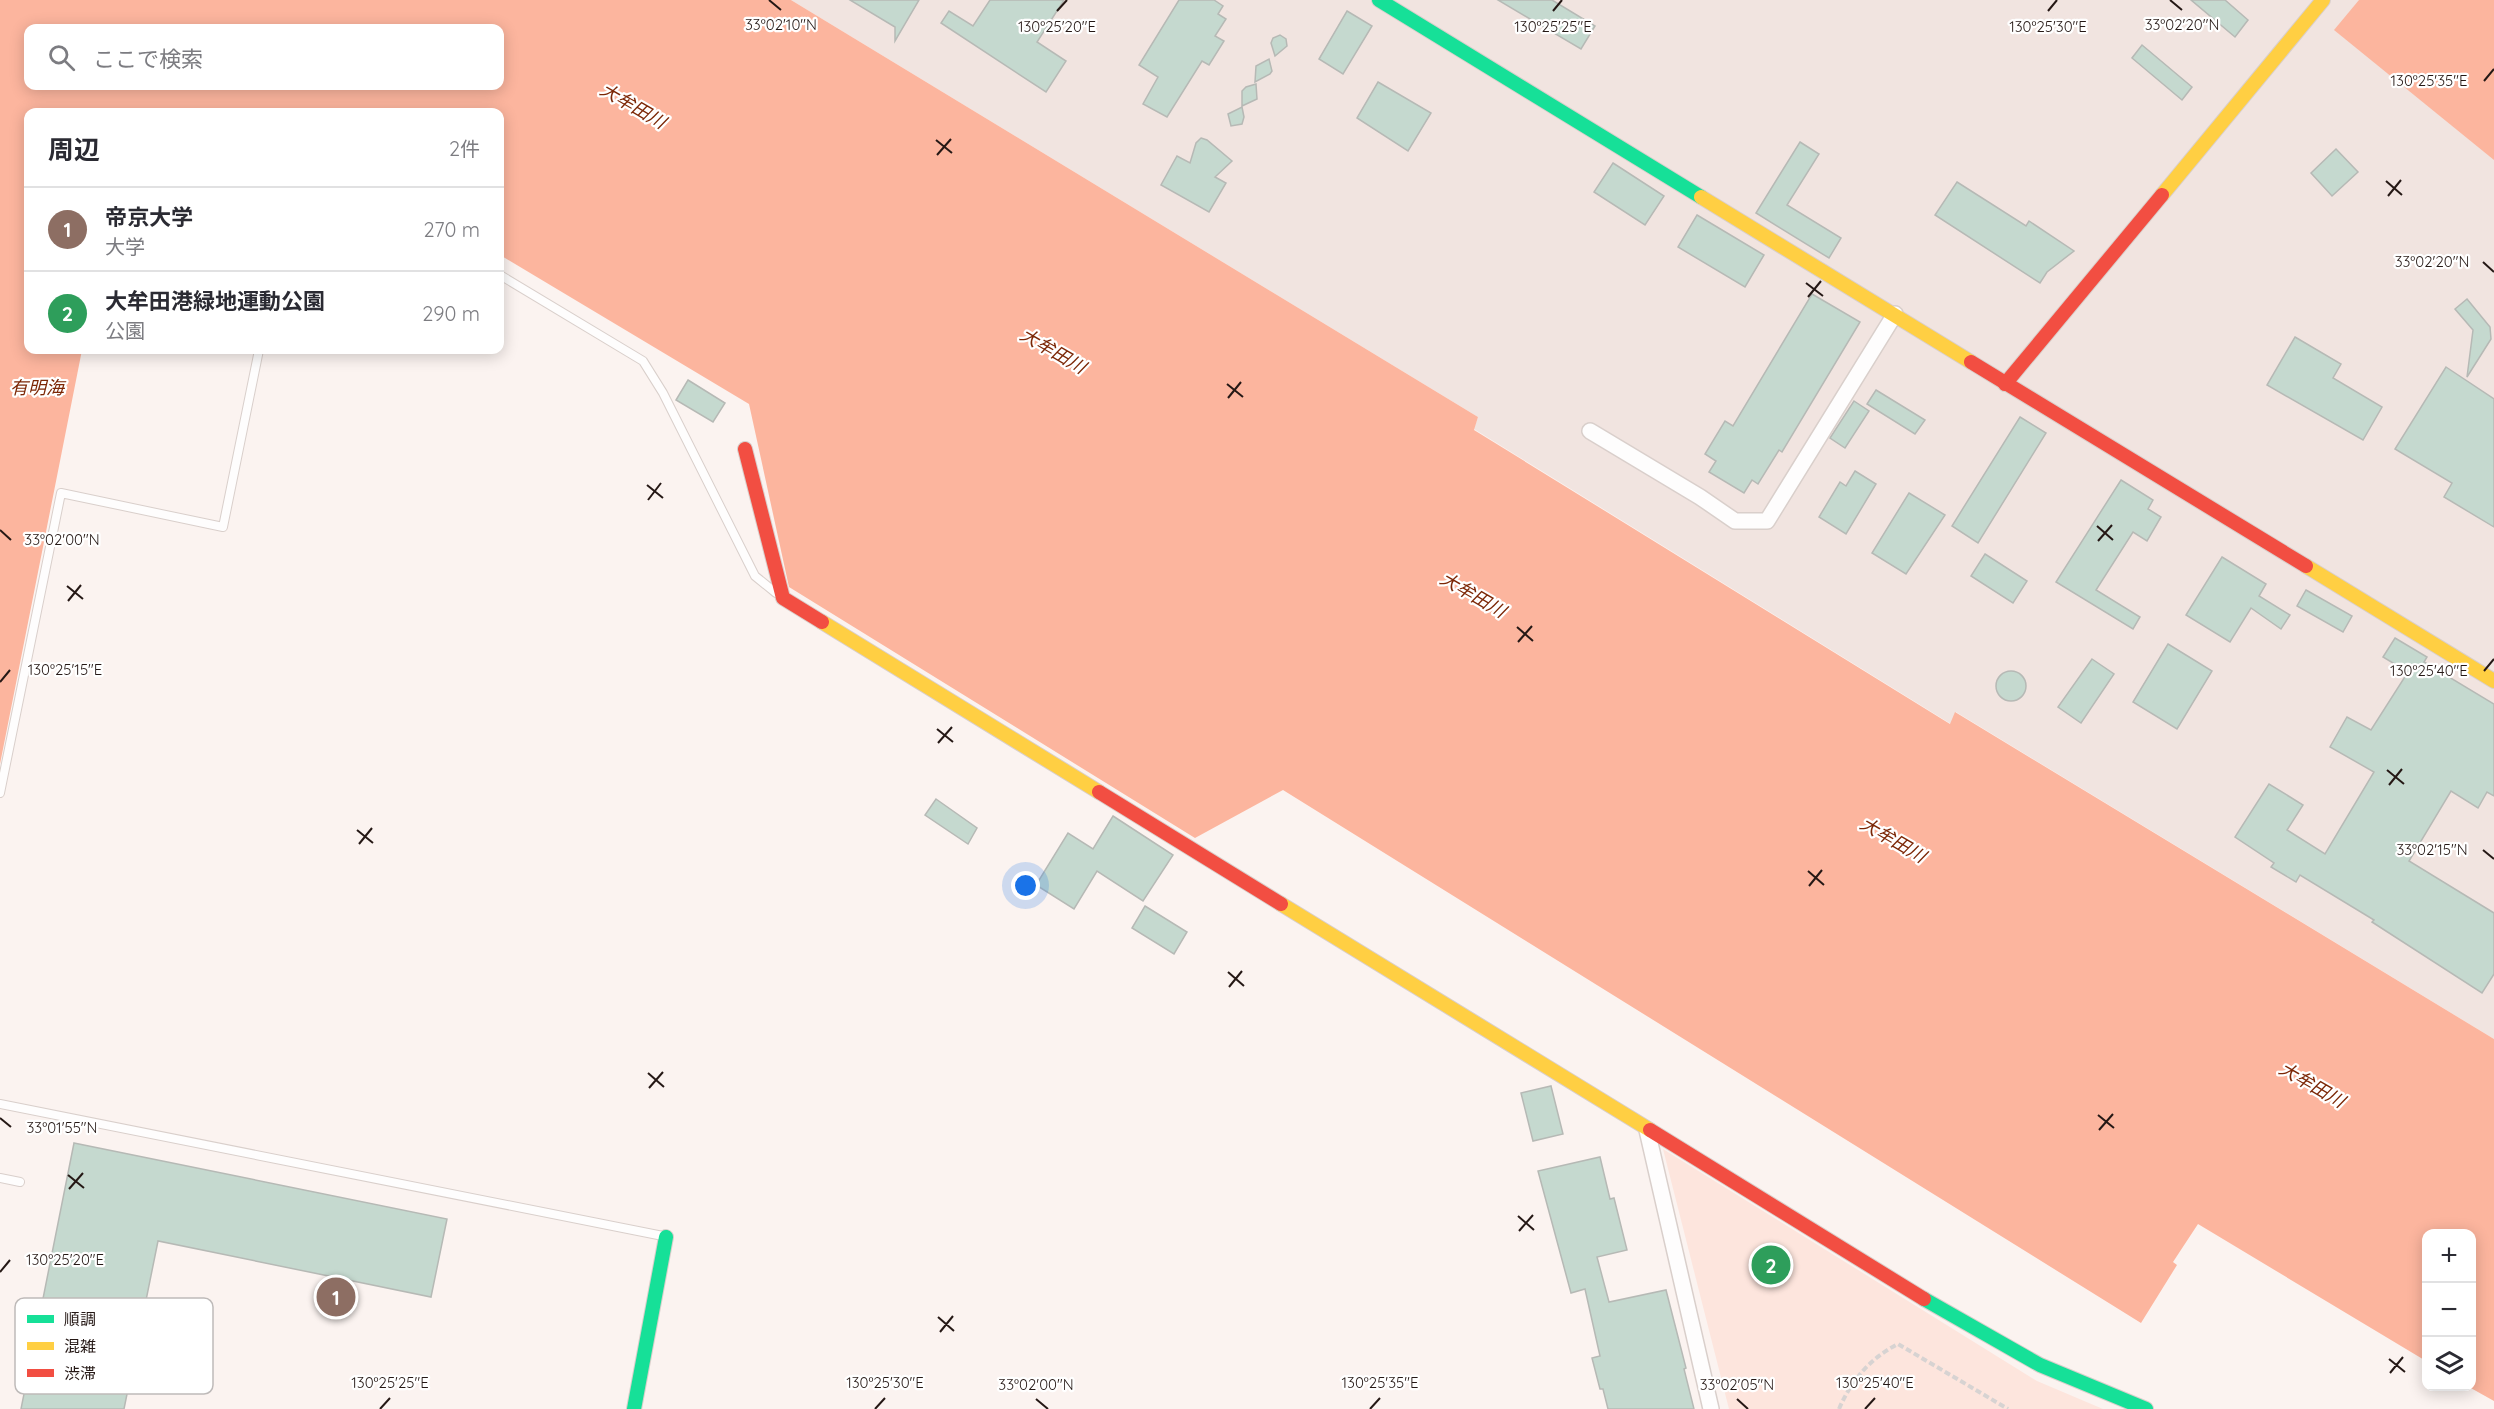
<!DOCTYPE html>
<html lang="ja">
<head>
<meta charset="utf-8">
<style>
  :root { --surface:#fff; --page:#f2f2f3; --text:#2b2b33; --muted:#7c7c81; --line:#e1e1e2; --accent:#0f766e }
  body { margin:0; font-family:Quicksand,"Noto Sans JP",sans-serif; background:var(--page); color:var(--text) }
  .controls { position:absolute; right:18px; bottom:18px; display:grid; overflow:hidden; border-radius:12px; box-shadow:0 3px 15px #0003 }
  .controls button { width:54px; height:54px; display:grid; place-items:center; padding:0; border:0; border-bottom:2px solid var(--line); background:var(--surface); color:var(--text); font:30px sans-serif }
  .you { position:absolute; left:1026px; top:886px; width:21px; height:21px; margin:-15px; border:4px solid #fff; border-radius:50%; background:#1a73e8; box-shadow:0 0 0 9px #1a73e833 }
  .badge { display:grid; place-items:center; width:39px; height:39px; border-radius:50%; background:var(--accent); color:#fff; font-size:20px; font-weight:700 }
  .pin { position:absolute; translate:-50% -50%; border:3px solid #fff; box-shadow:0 2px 6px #0006 }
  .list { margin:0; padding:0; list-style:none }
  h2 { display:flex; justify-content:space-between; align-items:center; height:78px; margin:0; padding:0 24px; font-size:26px }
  h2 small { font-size:20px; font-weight:400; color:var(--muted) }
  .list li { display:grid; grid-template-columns:39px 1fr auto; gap:18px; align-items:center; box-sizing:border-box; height:84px; padding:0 24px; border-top:2px solid var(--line) }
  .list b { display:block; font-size:22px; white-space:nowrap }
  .list p { margin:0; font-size:20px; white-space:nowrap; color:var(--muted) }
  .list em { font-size:20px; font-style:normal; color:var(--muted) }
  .icon { flex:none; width:33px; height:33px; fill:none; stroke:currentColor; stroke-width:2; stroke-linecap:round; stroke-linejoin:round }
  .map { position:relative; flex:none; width:2494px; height:1409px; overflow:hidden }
  .search { position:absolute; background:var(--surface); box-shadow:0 3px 15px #0003; left:24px; top:24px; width:480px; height:66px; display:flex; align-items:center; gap:15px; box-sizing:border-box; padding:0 21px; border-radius:12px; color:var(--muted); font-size:22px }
  .panel { position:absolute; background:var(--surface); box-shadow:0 3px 15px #0003; left:24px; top:108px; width:480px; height:246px; border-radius:12px }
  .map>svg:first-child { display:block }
  .built { fill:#f1e4e0 }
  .green { fill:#fde5dd }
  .water { fill:#fcb59e; fill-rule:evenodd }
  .building { fill:#c5d9cf; stroke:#b6b9b5; stroke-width:1.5 }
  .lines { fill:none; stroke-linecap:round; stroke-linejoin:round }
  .lane-casing { stroke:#d9cfcb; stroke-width:10 }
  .street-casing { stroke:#d9cfcb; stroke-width:18 }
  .fast-casing { stroke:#d9cfcb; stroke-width:16 }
  .slow-casing { stroke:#d9cfcb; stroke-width:16 }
  .jam-casing { stroke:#d9cfcb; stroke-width:16 }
  .path { stroke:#d7d3d2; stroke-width:4; stroke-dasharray:6 3; stroke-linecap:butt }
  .lane { stroke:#fefdfd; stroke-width:8 }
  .street { stroke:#fefdfd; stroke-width:15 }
  .fast { stroke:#16e098; stroke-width:14 }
  .slow { stroke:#ffcf43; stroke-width:14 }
  .jam { stroke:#f24e42; stroke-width:14 }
  .ticks { fill:none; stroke:#251815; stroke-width:2 }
  .labels { text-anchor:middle; stroke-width:4.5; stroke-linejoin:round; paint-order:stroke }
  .water-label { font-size:18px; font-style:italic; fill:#7c2706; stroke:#fff }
  .key { fill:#fff; stroke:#bebab9; stroke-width:1.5 }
  .key-label { font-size:16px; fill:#251815 }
  .ticks-label { font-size:15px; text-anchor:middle; fill:#251815; stroke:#fff; stroke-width:4.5; stroke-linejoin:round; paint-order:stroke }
</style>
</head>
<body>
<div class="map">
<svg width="2494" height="1409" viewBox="0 0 2494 1409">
  <rect width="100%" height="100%" fill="#fbf3f0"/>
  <polygon class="built" points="791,0 2494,0 2494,1039 1956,712 1951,724 1474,429 1478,417"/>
  <polygon class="green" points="1663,1149 2037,1381 2103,1409 1729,1409"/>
  <g class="water">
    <path d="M 0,0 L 791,0 L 1478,417 L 1474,430 L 1950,724 L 1955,712 L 2494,1039 L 2494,1401 L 2469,1387 L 2472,1386 L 2472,1234 L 2426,1234 L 2426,1361 L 2198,1224 L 2173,1262 L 2177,1265 L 2141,1323 L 1283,790 L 1195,838 L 789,587 L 749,404 L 500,255 L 500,112 L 28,112 L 28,350 L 82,350 L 0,764 ZM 28,28 L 500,28 L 500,86 L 28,86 Z"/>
    <polygon points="2359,0 2494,0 2494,160 2334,30"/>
  </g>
  <g class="building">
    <polygon points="850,0 919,0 895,41 895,27"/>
    <polygon points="990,0 1064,0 1037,42 1066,61 1046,92 941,23 949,11 973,26"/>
    <polygon points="1179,0 1214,0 1223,6 1218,14 1226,19 1215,36 1224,41 1209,65 1202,61 1167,117 1143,104 1158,77 1139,65"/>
    <polygon points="1498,0 1552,0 1595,26 1581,49"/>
    <polygon points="2191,0 2225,0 2248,20 2235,37"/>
    <polygon points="1347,11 1372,26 1343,74 1319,59"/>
    <polygon points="1280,35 1286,39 1287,46 1275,56 1271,43 1273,38"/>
    <polygon points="2142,45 2192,87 2182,100 2132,58"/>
    <polygon points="1269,59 1272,71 1270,74 1255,82 1256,66"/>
    <polygon points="1378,82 1431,113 1408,151 1357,118"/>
    <polygon points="1256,84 1257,99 1242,106 1242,91 1246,87"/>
    <polygon points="1242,107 1244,117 1242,124 1231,126 1228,114"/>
    <polygon points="1201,138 1207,140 1232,161 1215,177 1226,183 1209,212 1161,185 1177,156 1190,163 1196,143"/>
    <polygon points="1800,142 1819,154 1787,205 1841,238 1829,258 1756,213"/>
    <polygon points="2336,149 2358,172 2332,196 2311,173"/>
    <polygon points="1613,163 1664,196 1645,225 1594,192"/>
    <polygon points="1957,182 2026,226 2029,221 2074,251 2047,272 2040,283 1935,215"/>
    <polygon points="1697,215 1764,255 1745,287 1678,247"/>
    <polygon points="1812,294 1860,322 1782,452 1779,450 1758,484 1752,480 1744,493 1709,472 1716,461 1705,454 1725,421 1733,426"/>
    <polygon points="2467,299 2490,327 2491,339 2467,377 2473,330 2455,309"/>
    <polygon points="2295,337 2341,364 2333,378 2382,407 2363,440 2267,385"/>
    <polygon points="2446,367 2494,399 2494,527 2444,497 2452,483 2395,449"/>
    <polygon points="688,380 725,403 713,422 676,400"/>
    <polygon points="1876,390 1925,420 1915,434 1867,404"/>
    <polygon points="1854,401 1869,411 1845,448 1830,438"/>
    <polygon points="2020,417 2046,433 1978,543 1952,526"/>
    <polygon points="1855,471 1876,484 1846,534 1819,517 1840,482 1846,486"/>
    <polygon points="2121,480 2153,500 2148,509 2161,517 2147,541 2133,532 2096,590 2140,617 2133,629 2056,582"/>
    <polygon points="1909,493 1945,515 1906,574 1872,553"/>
    <polygon points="1985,554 2027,581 2013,603 1971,576"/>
    <polygon points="2222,557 2266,584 2259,596 2290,615 2281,629 2251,608 2230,642 2186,615"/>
    <polygon points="2306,590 2352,616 2343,632 2297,606"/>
    <polygon points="2395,638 2427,657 2424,662 2494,704 2494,796 2487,792 2478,808 2451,791 2409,861 2494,913 2494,974 2482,993 2372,922 2374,920 2300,875 2296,882 2271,867 2274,863 2235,837 2269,784 2303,805 2287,830 2325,854 2374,772 2330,747 2347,717 2371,730 2408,672 2383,657"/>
    <polygon points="2168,644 2212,671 2177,729 2133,702"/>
    <polygon points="2092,659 2114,674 2081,723 2058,707"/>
    <circle cx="2011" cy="686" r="15"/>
    <polygon points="936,799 977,828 968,844 925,815"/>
    <polygon points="1113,816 1173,855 1143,901 1097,871 1074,909 1036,885 1068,833 1093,849"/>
    <polygon points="1145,906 1187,932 1174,954 1132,928"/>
    <polygon points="1551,1086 1563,1134 1533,1141 1521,1093"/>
    <polygon points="74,1143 447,1219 431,1297 158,1241 124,1409 21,1409"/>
    <polygon points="1600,1157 1610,1199 1614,1198 1627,1250 1597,1257 1609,1302 1666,1290 1686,1368 1684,1369 1694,1409 1608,1409 1603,1389 1600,1389 1592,1358 1600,1356 1585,1289 1571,1293 1538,1171"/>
  </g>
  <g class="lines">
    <g class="lane-casing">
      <g id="lane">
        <polyline points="500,275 643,361 663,393 755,576 776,593"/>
        <polyline points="0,793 61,493 223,527 259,350"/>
        <polyline points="0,1104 663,1236"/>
        <polyline points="0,1178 20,1182"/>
      </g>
    </g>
    <g class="street-casing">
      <g id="street">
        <polyline points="1590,431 1700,497 1735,521 1767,521 1895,314"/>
        <polyline points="1647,1130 1711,1409"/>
      </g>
    </g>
    <g class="fast-casing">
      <g id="fast">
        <polyline points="1379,0 1701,197"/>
        <polyline points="1924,1299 2040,1365 2146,1409"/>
        <polyline points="634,1409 666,1237"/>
      </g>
    </g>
    <g class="slow-casing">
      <g id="slow">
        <polyline points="2162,195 2323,0"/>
        <polyline points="1701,197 1971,362"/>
        <polyline points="2306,566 2494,681"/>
        <polyline points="822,622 1099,792"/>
        <polyline points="1281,904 1650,1130"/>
      </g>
    </g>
    <g class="jam-casing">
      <g id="jam">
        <polyline points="1971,362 2306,566"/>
        <polyline points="2005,384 2162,195"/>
        <polyline points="745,449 783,598 822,622"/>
        <polyline points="1099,792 1281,904"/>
        <polyline points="1650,1130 1924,1299"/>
      </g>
    </g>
    <path class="path" d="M 1839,1409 C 1851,1381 1870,1358 1898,1344 L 2008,1409"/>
    <use href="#lane" class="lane"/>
    <use href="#street" class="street"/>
    <use href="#fast" class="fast"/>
    <use href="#slow" class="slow"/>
    <use href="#jam" class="jam"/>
  </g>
  <path class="ticks" d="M 769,0 L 781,10M 2170,0 L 2182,10M 1057,11 L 1067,0M 1553,11 L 1562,0M 2048,11 L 2057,0M 2484,81 L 2494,69M 936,140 L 952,153M 937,155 L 951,139M 2386,181 L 2402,195M 2388,196 L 2401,180M 2483,262 L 2494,272M 1806,283 L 1823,296M 1808,297 L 1821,281M 1227,384 L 1243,397M 1228,398 L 1241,382M 647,485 L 663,498M 648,500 L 661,483M 2097,526 L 2113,540M 0,530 L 11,540M 2098,541 L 2112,525M 67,586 L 83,599M 68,601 L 81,585M 1517,627 L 1533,641M 1518,642 L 1532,626M 2484,671 L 2494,659M 0,682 L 10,670M 937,729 L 953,742M 938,743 L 952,727M 2387,770 L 2404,784M 2389,785 L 2402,769M 357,830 L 373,843M 359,844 L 372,828M 2483,850 L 2494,859M 1808,871 L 1824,885M 1809,886 L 1822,870M 1228,972 L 1244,986M 1229,987 L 1242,971M 648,1073 L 664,1087M 649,1088 L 663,1072M 2098,1115 L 2114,1128M 0,1118 L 11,1127M 2099,1130 L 2113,1114M 68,1175 L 84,1188M 69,1189 L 83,1173M 1518,1216 L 1534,1230M 1519,1231 L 1533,1215M 0,1272 L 10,1260M 938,1317 L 954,1331M 940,1332 L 953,1316M 2389,1359 L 2405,1372M 2390,1373 L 2403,1357M 1036,1399 L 1048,1409M 1737,1399 L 1748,1409M 380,1409 L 390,1398M 875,1409 L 885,1398M 1370,1409 L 1380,1398M 1865,1409 L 1875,1398"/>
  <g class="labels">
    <g class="water-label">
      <text transform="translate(633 106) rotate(30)" y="6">大牟田川</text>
      <text transform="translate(1053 351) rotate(30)" y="6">大牟田川</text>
      <text x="37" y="394">有明海</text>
      <text transform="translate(1473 595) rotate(30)" y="6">大牟田川</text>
      <text transform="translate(1893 840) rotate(30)" y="6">大牟田川</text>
      <text transform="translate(2312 1085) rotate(30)" y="6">大牟田川</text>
    </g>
  </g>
  <rect x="15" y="1298" width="198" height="96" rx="9" class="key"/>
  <rect x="27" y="1315" width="27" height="8" fill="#16e098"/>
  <rect x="27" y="1342" width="27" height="8" fill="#ffcf43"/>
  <rect x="27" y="1369" width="27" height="8" fill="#f24e42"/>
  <g class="key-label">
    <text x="64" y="1325">順調</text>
    <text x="64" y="1352">混雑</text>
    <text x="64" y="1379">渋滞</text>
  </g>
  <g class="ticks-label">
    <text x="781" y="30">33°02'10"N</text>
    <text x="2182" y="30">33°02'20"N</text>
    <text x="1057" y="32">130°25'20"E</text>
    <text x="1553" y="32">130°25'25"E</text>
    <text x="2048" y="32">130°25'30"E</text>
    <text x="2429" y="86">130°25'35"E</text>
    <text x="2432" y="267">33°02'20"N</text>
    <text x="62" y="545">33°02'00"N</text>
    <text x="65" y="675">130°25'15"E</text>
    <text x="2429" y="676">130°25'40"E</text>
    <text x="2432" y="855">33°02'15"N</text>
    <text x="62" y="1133">33°01'55"N</text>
    <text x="65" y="1265">130°25'20"E</text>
    <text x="390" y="1388">130°25'25"E</text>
    <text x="885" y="1388">130°25'30"E</text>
    <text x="1380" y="1388">130°25'35"E</text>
    <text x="1875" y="1388">130°25'40"E</text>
    <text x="1036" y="1390">33°02'00"N</text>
    <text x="1737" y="1390">33°02'05"N</text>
  </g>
</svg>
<div class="controls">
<button>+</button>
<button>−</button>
<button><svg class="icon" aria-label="layers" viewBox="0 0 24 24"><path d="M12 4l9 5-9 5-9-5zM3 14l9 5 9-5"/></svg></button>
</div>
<div class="you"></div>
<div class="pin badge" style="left:336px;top:1297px;background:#8d6e63">1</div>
<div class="pin badge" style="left:1771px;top:1265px;background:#2e9e5b">2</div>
<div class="search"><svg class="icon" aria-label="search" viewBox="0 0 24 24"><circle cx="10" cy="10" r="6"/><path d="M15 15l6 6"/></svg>ここで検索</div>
<section class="panel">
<h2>周辺<small>2件</small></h2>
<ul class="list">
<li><span class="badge" style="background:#8d6e63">1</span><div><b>帝京大学</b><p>大学</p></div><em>270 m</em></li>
<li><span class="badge" style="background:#2e9e5b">2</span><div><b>大牟田港緑地運動公園</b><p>公園</p></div><em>290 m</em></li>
</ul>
</section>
</div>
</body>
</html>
